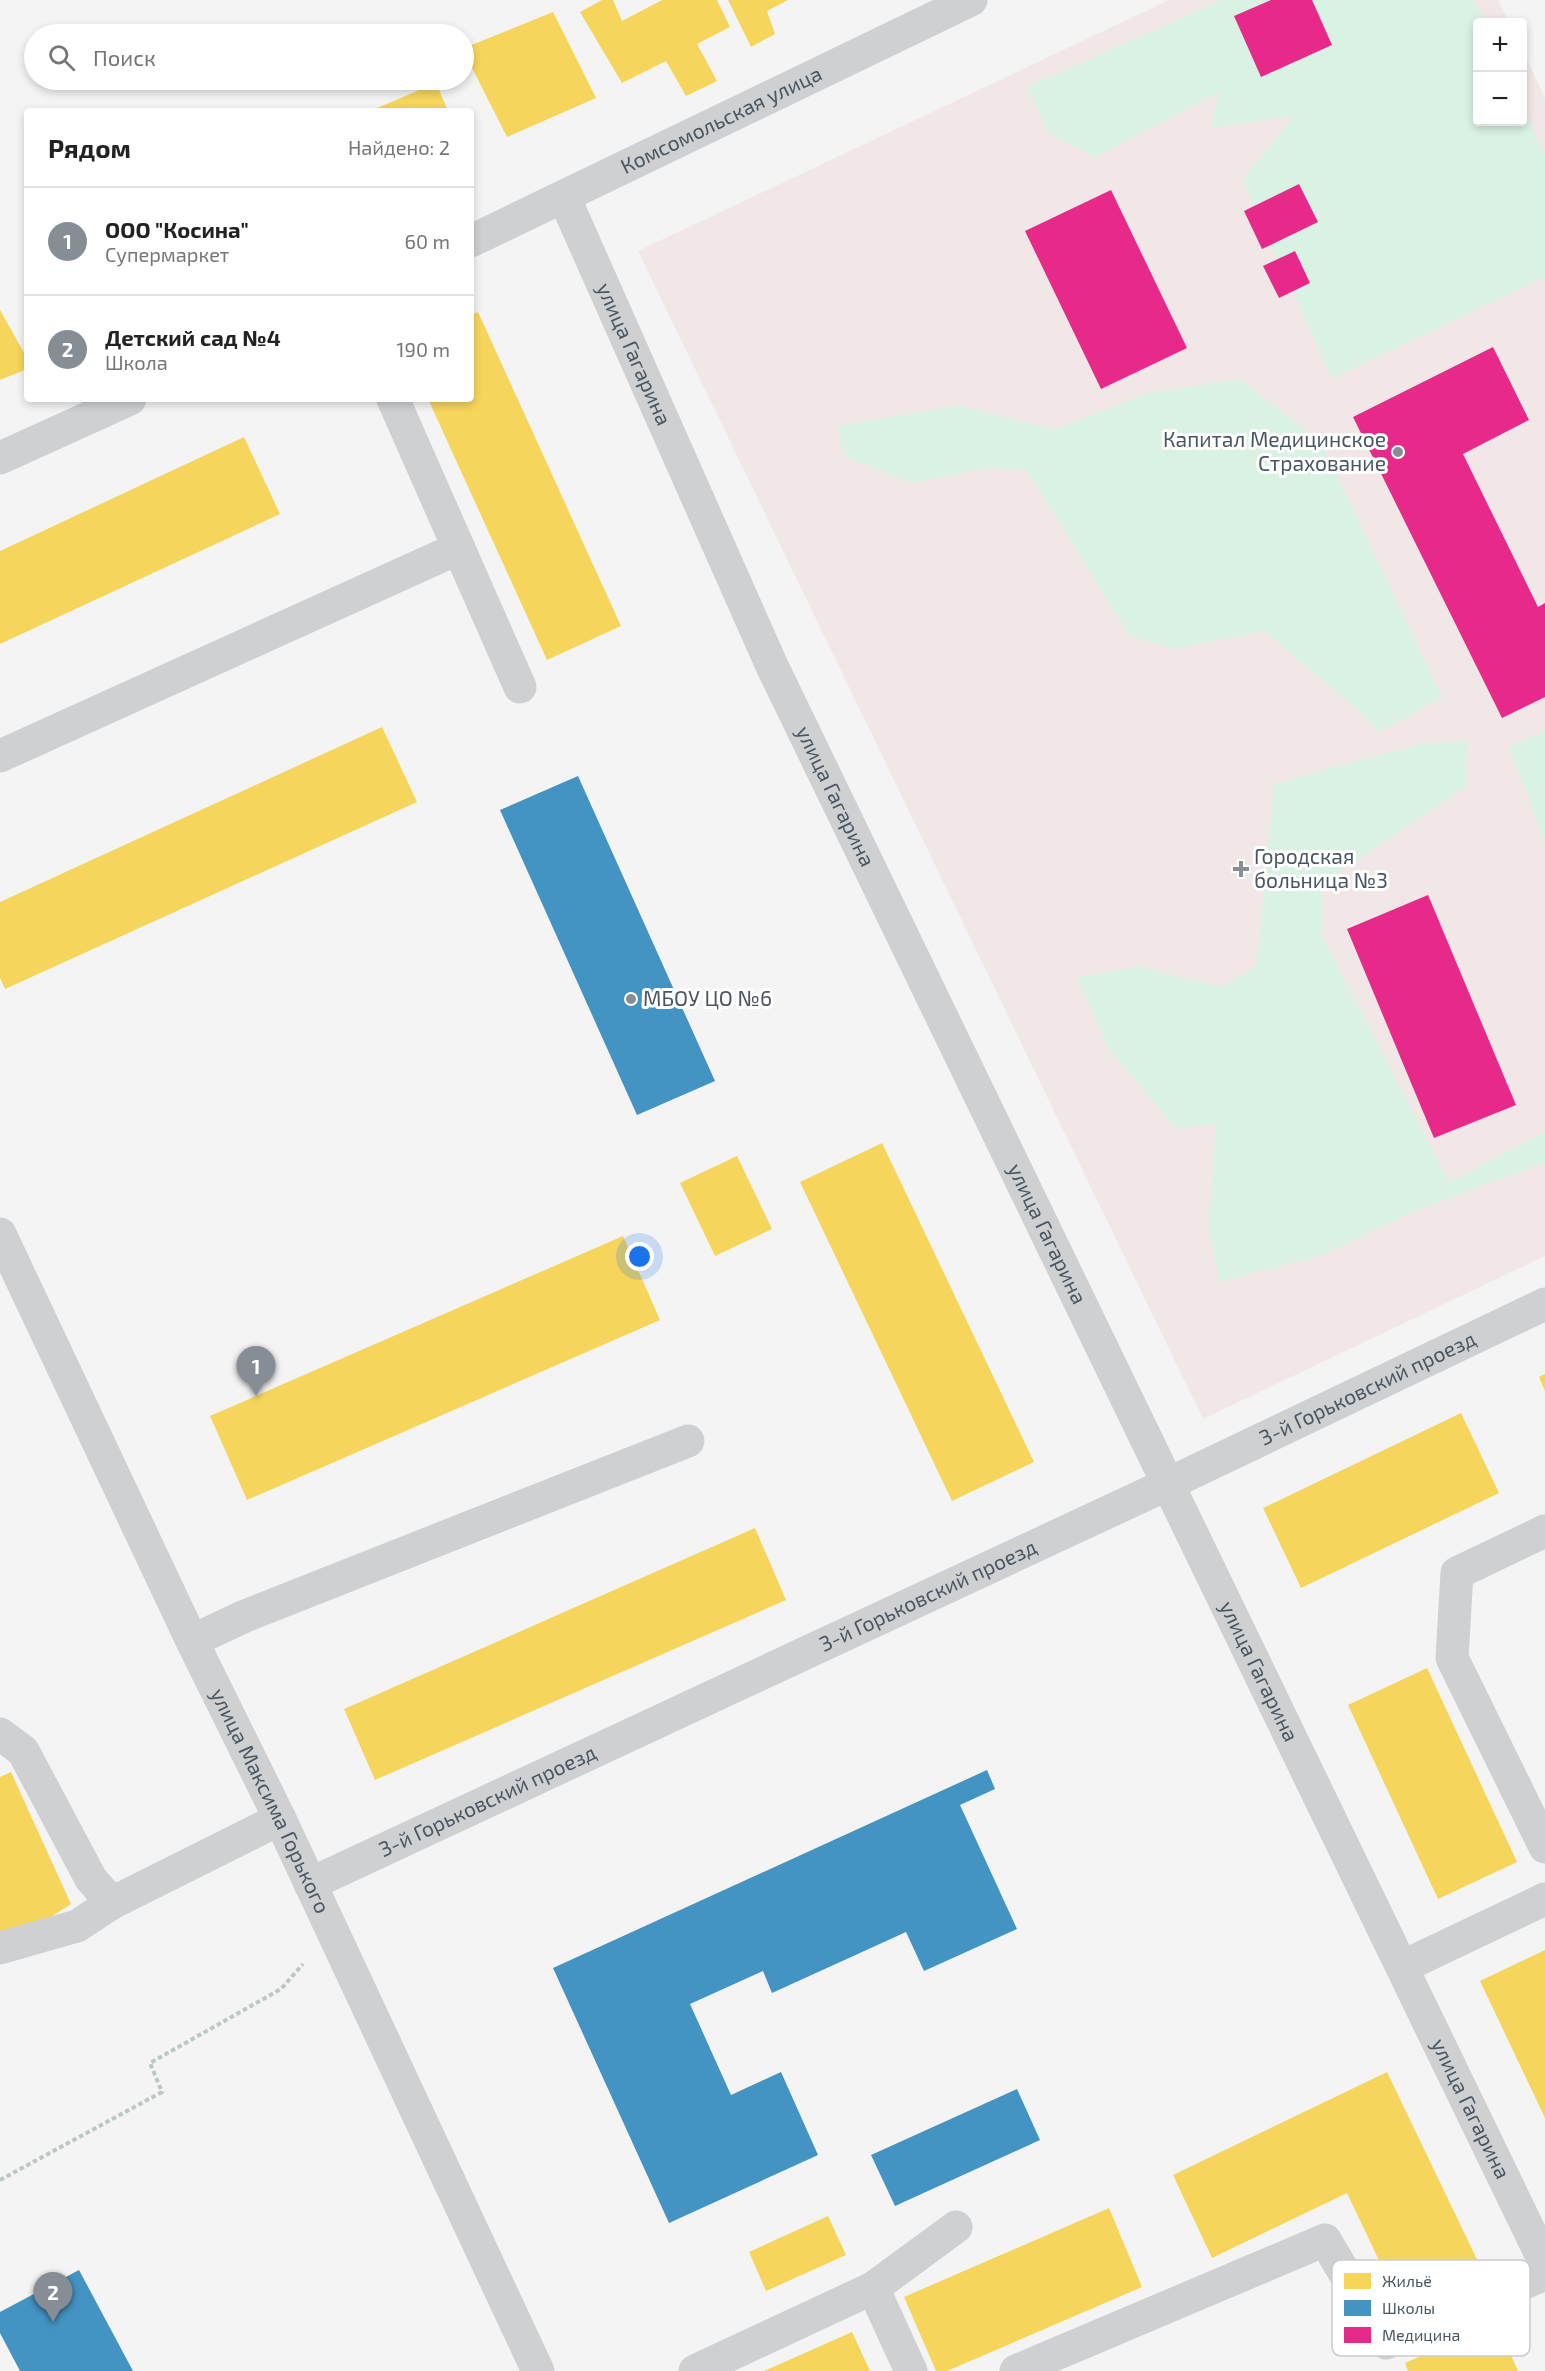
<!DOCTYPE html>
<html lang="ru">
<head>
<meta charset="utf-8">
<style>
  :root { --surface:#fff; --page:#f2f2f2; --text:#222; --muted:#767676; --line:#e0e0e0; --accent:#868d94 }
  body { margin:0; font-family:"Exo 2",sans-serif; background:var(--page); color:var(--text) }
  .controls { position:absolute; right:18px; top:18px; display:grid; overflow:hidden; border-radius:6px; box-shadow:0 3px 9px #0003 }
  .controls button { width:54px; height:54px; display:grid; place-items:center; padding:0; border:0; border-bottom:2px solid var(--line); background:var(--surface); color:var(--text); font:30px sans-serif }
  .you { position:absolute; left:640px; top:1257px; width:21px; height:21px; margin:-15px; border:4px solid #fff; border-radius:50%; background:#1a73e8; box-shadow:0 0 0 9px #1a73e833 }
  .badge { display:grid; place-items:center; width:39px; height:39px; border-radius:50%; background:var(--accent); color:#fff; font-size:20px; font-weight:700 }
  .pin { position:absolute; translate:-50% -50px; filter:drop-shadow(0 2px 3px #0008) }
  .pin::after { content:''; position:absolute; top:32px; width:21px; height:18px; background:inherit; clip-path:polygon(0 0,100% 0,50% 100%) }
  .list { margin:0; padding:0; list-style:none }
  h2 { display:flex; justify-content:space-between; align-items:center; height:78px; margin:0; padding:0 24px; font-size:26px }
  h2 small { font-size:20px; font-weight:400; color:var(--muted) }
  .list li { display:grid; grid-template-columns:39px 1fr auto; gap:18px; align-items:center; box-sizing:border-box; height:108px; padding:0 24px; border-top:2px solid var(--line) }
  .list b { display:block; font-size:22px; white-space:nowrap }
  .list p { margin:0; font-size:20px; white-space:nowrap; color:var(--muted) }
  .list em { font-size:20px; font-style:normal; color:var(--muted) }
  .icon { flex:none; width:33px; height:33px; fill:none; stroke:currentColor; stroke-width:2; stroke-linecap:round; stroke-linejoin:round }
  .map { position:relative; flex:none; width:1545px; height:2371px; overflow:hidden }
  .search { position:absolute; background:var(--surface); box-shadow:0 3px 9px #0003; left:24px; top:24px; width:450px; height:66px; display:flex; align-items:center; gap:15px; box-sizing:border-box; padding:0 21px; border-radius:33px; color:var(--muted); font-size:22px }
  .panel { position:absolute; background:var(--surface); box-shadow:0 3px 9px #0003; left:24px; top:108px; width:450px; height:294px; border-radius:6px }
  .map>svg:first-child { display:block }
  .medical { fill:#f1e7e6 }
  .green { fill:#d9f2e3 }
  .homes { fill:#f6d55c }
  .schools { fill:#4393c3 }
  .health { fill:#e7298a }
  .lines { fill:none; stroke-linecap:round; stroke-linejoin:round }
  .path { stroke:#bcc7c4; stroke-width:4; stroke-dasharray:4.5 3; stroke-linecap:butt }
  .minor { stroke:#ced0d2; stroke-width:33 }
  .poi-dot { fill:#868d94; stroke:#fff; stroke-width:2 }
  .labels { text-anchor:middle; stroke-width:6; stroke-linejoin:round; paint-order:stroke }
  .street-label { font-size:21px; fill:#4a5661; stroke:#fff }
  .poi-label { font-size:21px; fill:#4a5661; stroke:#fff; text-anchor:start }
  .key { fill:#fff; stroke:#c9ccd0; stroke-width:1.5 }
  .key-label { font-size:16px; fill:#4a5661 }
</style>
</head>
<body>
<div class="map">
<svg width="1545" height="2371" viewBox="0 0 1545 2371">
  <rect width="100%" height="100%" fill="#f4f4f4"/>
  <polygon class="medical" points="1169,0 1498,0 1509,22 1478,22 1478,122 1522,122 1523,51 1545,98 1545,1256 1203,1419 638,251"/>
  <g class="green">
    <polygon points="1222,0 1473,0 1484,22 1478,22 1478,122 1522,122 1523,106 1545,155 1545,277 1332,378 1242,180 1295,115 1210,128 1219,92 1096,157 1049,134 1027,87"/>
    <polygon points="1239,379 1321,442 1442,697 1379,732 1353,706 1264,631 1173,649 1129,635 1027,470 991,467 913,483 845,457 838,426 958,406 1054,430 1144,394"/>
    <polygon points="1545,730 1545,843 1509,747"/>
    <polygon points="1468,741 1465,787 1321,884 1322,936 1449,1182 1545,1132 1545,1162 1412,1212 1322,1255 1219,1282 1209,1229 1216,1123 1176,1129 1109,1049 1077,977 1140,967 1221,987 1257,966 1274,784 1421,744"/>
  </g>
  <g class="homes">
    <polygon points="602,0 613,0 622,21 662,0 717,0 730,27 697,44 717,81 686,96 666,61 622,83 580,12"/>
    <polygon points="728,0 788,0 767,11 775,34 751,47"/>
    <polygon points="553,12 596,98 507,137 464,52 464,48"/>
    <polygon points="436,83 448,111 370,111"/>
    <polygon points="0,310 27,358 27,369 0,380"/>
    <polygon points="478,312 621,626 547,660 428,399 471,399 471,315"/>
    <polygon points="244,437 280,514 0,644 0,551"/>
    <polygon points="382,727 417,802 5,989 0,978 0,902"/>
    <polygon points="882,1143 1034,1462 952,1501 800,1182"/>
    <polygon points="737,1156 772,1229 715,1256 680,1183"/>
    <polygon points="623,1236 660,1320 247,1500 210,1416"/>
    <polygon points="1545,1374 1545,1391 1539,1377"/>
    <polygon points="1461,1413 1499,1493 1301,1588 1263,1508"/>
    <polygon points="755,1528 786,1600 375,1780 344,1709"/>
    <polygon points="1427,1668 1517,1862 1438,1899 1348,1705"/>
    <polygon points="11,1772 71,1904 35,1927 0,1935 0,1777"/>
    <polygon points="1545,1950 1545,2118 1480,1981"/>
    <polygon points="1387,2072 1484,2274 1404,2313 1347,2193 1212,2258 1173,2175"/>
    <polygon points="1109,2208 1142,2287 947,2371 936,2371 904,2297"/>
    <polygon points="828,2216 846,2255 766,2291 749,2252"/>
    <polygon points="1497,2323 1518,2371 1408,2371 1405,2363"/>
    <polygon points="852,2332 870,2371 764,2371"/>
  </g>
  <g class="schools">
    <polygon points="578,776 715,1081 637,1115 500,810"/>
    <polygon points="987,1770 995,1789 960,1805 1017,1929 924,1971 906,1932 772,1993 763,1971 690,2004 731,2095 781,2072 818,2155 669,2223 553,1968"/>
    <polygon points="1017,2089 1040,2140 895,2206 871,2155"/>
    <polygon points="79,2270 133,2371 20,2371 0,2333 0,2312"/>
  </g>
  <g class="health">
    <polygon points="1271,0 1312,0 1332,45 1261,77 1234,16"/>
    <polygon points="1299,184 1318,222 1262,249 1244,211"/>
    <polygon points="1111,190 1187,348 1101,389 1025,231"/>
    <polygon points="1295,251 1310,283 1279,298 1263,266"/>
    <polygon points="1493,347 1529,420 1463,454 1538,607 1545,603 1545,697 1502,718 1353,417"/>
    <polygon points="1428,895 1516,1105 1434,1138 1347,929"/>
  </g>
  <g class="lines">
    <polyline class="path" points="0,2180 162,2092 150,2063 281,1989 303,1964"/>
    <g class="minor">
      <path id="s1" d="M 564,197 L 772,666 L 1545,2263"/>
      <path id="s2" d="M 471,241 L 971,0"/>
      <polyline points="393,399 520,687"/>
      <polyline points="0,458 130,399"/>
      <polyline points="0,756 459,548"/>
      <path id="s3" d="M 0,1234 L 192,1641 L 280,1819 L 538,2371"/>
      <polyline points="1545,1531 1457,1573 1452,1658 1545,1847"/>
      <polyline points="192,1641 245,1616 688,1441"/>
      <polyline points="0,1734 23,1751 91,1879 112,1903 280,1819"/>
      <path id="s4" d="M 310,1884 L 1168,1484 L 1545,1304"/>
      <polyline points="0,1948 77,1926 112,1903"/>
      <polyline points="1402,1967 1545,1899"/>
      <polyline points="873,2288 956,2227"/>
      <polyline points="695,2371 873,2288 911,2371"/>
      <polyline points="1016,2371 1325,2240 1386,2343 1545,2274"/>
    </g>
  </g>
  <g class="poi-dot">
    <circle cx="1398" cy="452" r="6"/>
    <path d="M1238 860h6v6h6v6h-6v6h-6v-6h-6v-6h6z"/>
    <circle cx="631" cy="999" r="6"/>
  </g>
  <g class="labels">
    <g class="street-label">
      <text dy="7" stroke="none"><textPath href="#s2" startOffset="278">Комсомольская улица</textPath></text>
      <text dy="7" stroke="none"><textPath href="#s1" startOffset="172">улица Гагарина</textPath></text>
      <text dy="7" stroke="none"><textPath href="#s1" startOffset="658">улица Гагарина</textPath></text>
      <text dy="7" stroke="none"><textPath href="#s1" startOffset="1144">улица Гагарина</textPath></text>
      <text dy="7" stroke="none"><textPath href="#s4" startOffset="1168">3-й Горьковский проезд</textPath></text>
      <text dy="7" stroke="none"><textPath href="#s4" startOffset="682">3-й Горьковский проезд</textPath></text>
      <text dy="7" stroke="none"><textPath href="#s1" startOffset="1630">улица Гагарина</textPath></text>
      <text dy="7" stroke="none"><textPath href="#s3" startOffset="628">улица Максима Горького</textPath></text>
      <text dy="7" stroke="none"><textPath href="#s4" startOffset="196">3-й Горьковский проезд</textPath></text>
      <text dy="7" stroke="none"><textPath href="#s1" startOffset="2116">улица Гагарина</textPath></text>
    </g>
    <g class="poi-label">
      <text x="1386" y="447" text-anchor="end">Капитал Медицинское<tspan x="1386" dy="24">Страхование</tspan></text>
      <text x="1254" y="864">Городская<tspan x="1254" dy="24">больница №3</tspan></text>
      <text x="643" y="1006">МБОУ ЦО №6</text>
    </g>
  </g>
  <rect x="1332" y="2260" width="198" height="96" rx="9" class="key"/>
  <rect x="1344" y="2273" width="27" height="16" fill="#f6d55c"/>
  <rect x="1344" y="2300" width="27" height="16" fill="#4393c3"/>
  <rect x="1344" y="2327" width="27" height="16" fill="#e7298a"/>
  <g class="key-label">
    <text x="1382" y="2287">Жильё</text>
    <text x="1382" y="2314">Школы</text>
    <text x="1382" y="2341">Медицина</text>
  </g>
</svg>
<div class="controls">
<button>+</button>
<button>−</button>
</div>
<div class="you"></div>
<div class="pin badge" style="left:256px;top:1396px">1</div>
<div class="pin badge" style="left:53px;top:2322px">2</div>
<div class="search"><svg class="icon" aria-label="search" viewBox="0 0 24 24"><circle cx="10" cy="10" r="6"/><path d="M15 15l6 6"/></svg>Поиск</div>
<section class="panel">
<h2>Рядом<small>Найдено: 2</small></h2>
<ul class="list">
<li><span class="badge">1</span><div><b>ООО &quot;Косина&quot;</b><p>Супермаркет</p></div><em>60 m</em></li>
<li><span class="badge">2</span><div><b>Детский сад №4</b><p>Школа</p></div><em>190 m</em></li>
</ul>
</section>
</div>
</body>
</html>
